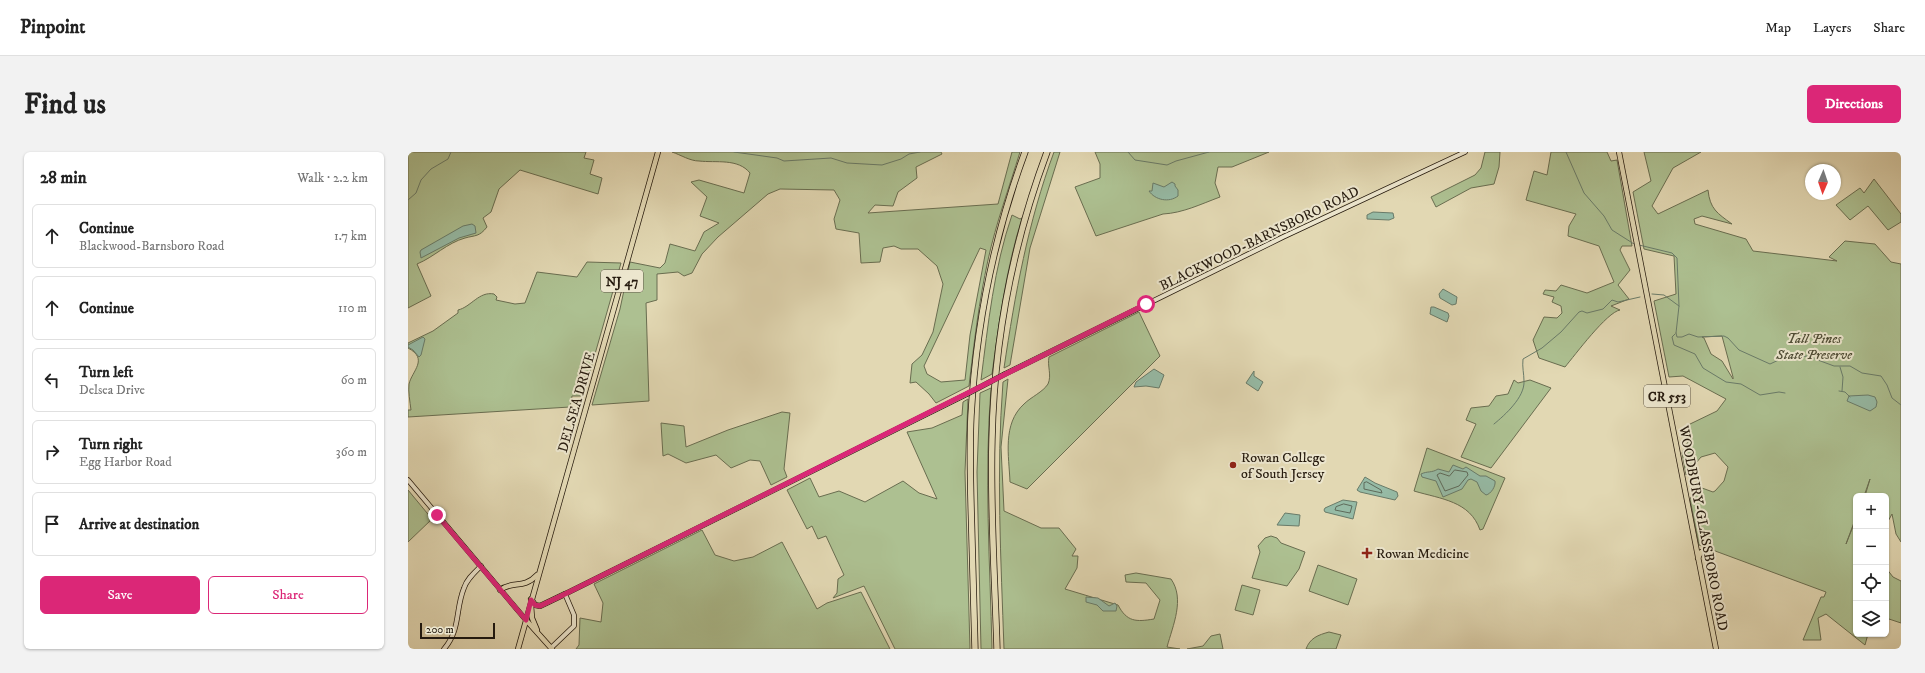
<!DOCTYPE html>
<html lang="en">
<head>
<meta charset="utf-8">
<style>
  :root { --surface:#fff; --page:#f2f2f2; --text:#222; --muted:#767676; --line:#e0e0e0; --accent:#db2777 }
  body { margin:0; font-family:"IM FELL DW Pica",serif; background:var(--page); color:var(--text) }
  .controls { position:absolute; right:12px; bottom:12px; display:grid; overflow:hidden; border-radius:6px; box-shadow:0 1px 3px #0004 }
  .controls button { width:36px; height:36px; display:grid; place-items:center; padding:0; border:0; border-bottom:1px solid var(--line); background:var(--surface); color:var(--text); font:20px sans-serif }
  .compass { position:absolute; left:1397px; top:12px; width:36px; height:36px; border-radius:50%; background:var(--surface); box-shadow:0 1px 3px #0004; rotate:182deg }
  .scale { position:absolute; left:12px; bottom:10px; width:75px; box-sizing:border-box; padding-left:4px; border:2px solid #251a0e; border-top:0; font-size:11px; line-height:14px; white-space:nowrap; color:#251a0e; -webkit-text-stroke:3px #ece6ce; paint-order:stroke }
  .stop { position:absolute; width:12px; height:12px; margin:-9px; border:3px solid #db2777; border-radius:50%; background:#fff }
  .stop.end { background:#db2777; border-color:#fff; box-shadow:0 1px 4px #0008 }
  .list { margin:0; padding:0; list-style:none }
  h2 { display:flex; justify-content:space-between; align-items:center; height:52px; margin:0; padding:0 16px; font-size:17px }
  h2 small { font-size:13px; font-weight:400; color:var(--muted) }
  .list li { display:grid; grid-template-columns:26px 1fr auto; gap:12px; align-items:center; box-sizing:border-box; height:64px; margin:0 8px 8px; padding:0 8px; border:1px solid var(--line); border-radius:6px }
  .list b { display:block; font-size:15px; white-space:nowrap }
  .list p { margin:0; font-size:13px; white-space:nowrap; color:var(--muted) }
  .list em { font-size:13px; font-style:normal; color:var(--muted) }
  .actions { display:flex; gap:8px; padding:12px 16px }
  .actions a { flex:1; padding:9px 0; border:1px solid var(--accent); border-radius:6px; text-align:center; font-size:14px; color:var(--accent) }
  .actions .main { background:var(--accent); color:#fff }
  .icon { flex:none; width:22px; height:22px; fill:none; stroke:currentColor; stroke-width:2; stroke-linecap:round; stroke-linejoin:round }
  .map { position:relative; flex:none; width:1493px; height:497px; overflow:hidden; border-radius:6px }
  header { display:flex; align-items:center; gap:24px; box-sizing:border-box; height:56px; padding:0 20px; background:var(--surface); border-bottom:1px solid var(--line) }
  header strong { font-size:19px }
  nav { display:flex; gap:22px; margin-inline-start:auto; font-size:14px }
  .intro { display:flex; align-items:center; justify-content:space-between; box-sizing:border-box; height:96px; padding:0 24px }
  h1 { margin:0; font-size:28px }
  .button { padding:10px 18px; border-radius:6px; background:var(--accent); color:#fff; font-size:14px; font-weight:700 }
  main { display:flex; gap:24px; padding:0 24px }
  aside { flex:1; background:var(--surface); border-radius:6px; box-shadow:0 1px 3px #0004 }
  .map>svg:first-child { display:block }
  .green { fill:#adc091; stroke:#696d50; fill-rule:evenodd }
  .water { fill:#96bba6; stroke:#697b69 }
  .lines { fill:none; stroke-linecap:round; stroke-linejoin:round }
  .shore { stroke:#5e6a5a; stroke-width:1 }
  .stream { stroke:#697b69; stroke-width:1 }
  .secondary-casing { stroke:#251a0e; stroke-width:5.5 }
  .primary-casing { stroke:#251a0e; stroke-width:6 }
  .motorway-casing { stroke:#251a0e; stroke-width:7 }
  .secondary { stroke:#ece6ce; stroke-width:4 }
  .primary { stroke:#e2d8b3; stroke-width:4.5 }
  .motorway { stroke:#e2d8b3; stroke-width:5.5 }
  .secondary-bridge-casing { stroke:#251a0e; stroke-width:5.5; stroke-linecap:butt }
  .secondary-bridge { stroke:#ece6ce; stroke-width:4 }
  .route { stroke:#db2777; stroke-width:5 }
  .poi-dot { fill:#8f2418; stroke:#ece6ce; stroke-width:1.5 }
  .labels { text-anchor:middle; stroke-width:4; stroke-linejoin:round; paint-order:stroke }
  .shield { fill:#ece6ce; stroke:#615748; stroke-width:1 }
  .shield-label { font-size:13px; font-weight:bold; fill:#251a0e }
  .street-label { font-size:14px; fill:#251a0e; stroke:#ece6ce }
  .park-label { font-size:14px; font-style:italic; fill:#4e4c35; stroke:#ece6ce }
  .poi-label { font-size:14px; fill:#251a0e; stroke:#ece6ce; text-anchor:start }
</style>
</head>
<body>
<header>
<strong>Pinpoint</strong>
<nav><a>Map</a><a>Layers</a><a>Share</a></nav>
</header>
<div class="intro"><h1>Find us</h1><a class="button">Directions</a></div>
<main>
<aside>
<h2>28 min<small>Walk · 2.2 km</small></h2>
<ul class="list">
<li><svg class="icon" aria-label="ahead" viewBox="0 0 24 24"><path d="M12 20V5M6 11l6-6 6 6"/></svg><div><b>Continue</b><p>Blackwood-Barnsboro Road</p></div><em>1.7 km</em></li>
<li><svg class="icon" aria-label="ahead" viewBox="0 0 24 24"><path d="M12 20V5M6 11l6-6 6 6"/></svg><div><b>Continue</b></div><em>110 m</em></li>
<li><svg class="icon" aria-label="left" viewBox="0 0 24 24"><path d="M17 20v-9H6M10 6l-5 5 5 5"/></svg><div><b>Turn left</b><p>Delsea Drive</p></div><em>60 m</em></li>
<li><svg class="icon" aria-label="right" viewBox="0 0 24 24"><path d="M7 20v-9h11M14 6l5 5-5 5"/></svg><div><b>Turn right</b><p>Egg Harbor Road</p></div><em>360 m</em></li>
<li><svg class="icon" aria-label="arrive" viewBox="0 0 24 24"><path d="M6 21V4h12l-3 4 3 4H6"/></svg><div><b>Arrive at destination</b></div></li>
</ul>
<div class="actions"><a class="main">Save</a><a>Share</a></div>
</aside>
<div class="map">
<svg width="1493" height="497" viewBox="0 0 1493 497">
  <rect width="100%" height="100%" fill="#e2d8b3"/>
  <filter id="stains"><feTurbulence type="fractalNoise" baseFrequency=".005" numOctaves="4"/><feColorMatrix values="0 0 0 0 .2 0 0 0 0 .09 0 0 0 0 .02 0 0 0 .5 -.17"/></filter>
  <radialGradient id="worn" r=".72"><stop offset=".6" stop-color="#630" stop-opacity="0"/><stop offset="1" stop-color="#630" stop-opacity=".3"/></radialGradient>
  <g class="green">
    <path d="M 0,0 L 178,0 L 176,6 L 186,8 L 182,22 L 194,26 L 190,42 L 112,18 L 91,37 L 83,60 L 75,66 L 79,75 C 71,85 68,83 57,86 C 39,91 26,105 9,112 L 23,144 L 0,156 Z"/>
    <path d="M 264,0 L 533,0 L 534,2 L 508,15 L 509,26 L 490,40 L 485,54 L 467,53 L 460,61 L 590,52 L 604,0 L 612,0 C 601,36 588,71 580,108 C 571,149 566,191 561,234 L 528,251 L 521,242 L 508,230 L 502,231 L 504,212 L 514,203 L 525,180 L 535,132 L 529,114 L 510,97 L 493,97 L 486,94 L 475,96 L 472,110 L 453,111 L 451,81 L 428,77 L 426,67 L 432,48 L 426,38 L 372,37 L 360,42 L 310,85 L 294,102 L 284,121 L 276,124 L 270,120 L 249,122 L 249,148 L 238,151 L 241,249 L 184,253 L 212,157 L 222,110 L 252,116 L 257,111 L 262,92 L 287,99 L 296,80 L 311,71 L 292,64 L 299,45 L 283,30 L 291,28 L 336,41 L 342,21 C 330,6 308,11 291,9 C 282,9 273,3 264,0 ZM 572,96 L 578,98 L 562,183 L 557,228 L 533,230 L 519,222 L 516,214 Z"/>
    <path d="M 646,0 L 652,0 L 622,96 L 602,213 L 596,216 C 607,142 620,70 646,0 Z"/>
    <path d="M 687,0 L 861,0 L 824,15 L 810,15 L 807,31 L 812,45 C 793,52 775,61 755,62 L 688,84 L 667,35 L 692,26 L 692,12 Z"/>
    <polygon points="1077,0 1092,0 1091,15 1086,32 1063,36 1028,55 1023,45 1067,23 1073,16"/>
    <path d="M 1143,0 L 1199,0 L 1203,9 L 1209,8 L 1224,94 L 1214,94 L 1212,98 L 1222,118 L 1210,133 L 1221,147 L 1203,154 L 1212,158 C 1199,160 1167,203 1157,215 L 1131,206 L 1125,188 L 1136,165 L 1149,166 L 1154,161 L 1153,154 L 1144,150 L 1146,145 L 1135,142 L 1137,138 L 1148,139 L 1153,133 L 1179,141 L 1206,130 L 1191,94 L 1160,84 L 1161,74 L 1168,62 L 1118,48 L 1126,19 L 1139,23 Z"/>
    <path d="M 1236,0 L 1293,0 L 1265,16 L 1244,54 L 1250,62 L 1300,38 C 1302,57 1309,61 1324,72 L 1294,64 L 1286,67 L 1287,72 L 1338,87 L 1345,99 L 1429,109 L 1421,105 L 1437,89 L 1467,92 L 1483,110 L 1493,112 L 1493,390 L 1488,382 L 1484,362 L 1478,373 L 1478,344 L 1457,344 L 1462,327 L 1456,344 L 1448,344 L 1448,365 L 1438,392 L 1448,367 L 1448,482 L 1460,482 L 1457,493 L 1418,462 L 1410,466 L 1413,488 L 1395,488 L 1413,445 L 1416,445 L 1418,440 L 1291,393 L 1282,347 L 1286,340 L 1294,336 L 1305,340 L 1307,339 L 1316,329 L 1320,315 L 1307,301 L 1293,305 L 1278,323 L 1274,301 L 1283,284 L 1280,273 L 1309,259 L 1318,247 L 1275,224 L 1261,225 L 1246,149 L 1268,142 L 1266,104 L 1236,97 L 1225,40 L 1243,29 ZM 1314,184 L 1325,225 L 1325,227 L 1314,209 L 1303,202 L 1296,186 L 1294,185 Z"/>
    <polygon points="1466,27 1493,62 1493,70 1480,78 1460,54 1442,68 1428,53 1452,36 1456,41"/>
    <path d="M 604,63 L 612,67 L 614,66 C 598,117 591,170 584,222 L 573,228 C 580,173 586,115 604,63 Z"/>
    <path d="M 179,110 L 213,111 L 175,244 L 164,244 L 162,255 L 0,265 L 0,258 L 3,258 C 2,250 0,239 1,232 C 4,219 21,207 0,196 L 0,191 L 25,179 L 50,161 L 50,158 C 63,155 71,139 86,142 L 89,145 L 88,148 L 107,152 L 117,151 L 129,120 L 169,125 Z"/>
    <path d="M 731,160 L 752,204 L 619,337 L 602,330 C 601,304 594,272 616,252 C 623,245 635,240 640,232 C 644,223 639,214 641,205 Z"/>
    <path d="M 600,227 L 593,295 L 596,359 L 633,376 L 651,376 L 668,397 L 664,404 L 670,404 L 669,416 L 657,437 L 710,453 C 719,470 728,470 746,467 L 752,448 L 738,431 L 718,430 L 717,423 L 728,421 L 763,427 C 777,447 765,473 759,495 L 772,497 L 596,497 C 593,408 588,319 595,230 Z"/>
    <polygon points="1106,228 1110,231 1122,228 1143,236 1083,316 1053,305 1068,272 1058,268 1063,256 1081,254 1088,244 1100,242"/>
    <path d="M 583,236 C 576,323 582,410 584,497 L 573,497 L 569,320 L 572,241 Z"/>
    <polygon points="560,247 557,320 562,497 487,497 456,434 425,446 429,441 430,427 436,423 418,384 410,387 404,374 399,377 379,338 402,326 411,345 431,339 457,350 495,329 511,341 529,347 499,280 524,276 554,263 555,250"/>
    <polygon points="374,260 382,261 376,317 379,325 363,333 352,309 342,308 323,316 308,303 278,311 260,302 255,304 253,271 276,274 278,295 320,278"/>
    <path d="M 1019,296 L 1097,326 L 1075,377 L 1072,378 C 1062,349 1033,347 1006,339 Z"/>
    <polygon points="0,338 24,367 0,390"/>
    <polygon points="294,378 307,403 326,409 345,405 374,390 409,457 419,451 453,440 482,497 168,497 171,493 172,466 193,470 195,451 186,432"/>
    <polygon points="863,384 869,386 873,391 897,400 891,417 879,434 844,426 852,400 850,394 857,386"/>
    <polygon points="910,413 949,427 940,453 901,439"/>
    <polygon points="1478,416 1485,425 1493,429 1493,471 1478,466"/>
    <polygon points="834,433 852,438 845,463 827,458"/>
    <path d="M 921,480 L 933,483 L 928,497 L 898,497 C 902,486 910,483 921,480 Z"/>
    <polygon points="812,482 815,497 779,497 795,494 803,484"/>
  </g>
  <g class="water">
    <path d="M 764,30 L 767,32 L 767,34 L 770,38 L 770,44 C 761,51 747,48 741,39 L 744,39 L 745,31 L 756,35 Z"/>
    <polygon points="965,60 985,61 986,66 981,68 959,67 959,63"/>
    <polygon points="64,72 67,74 68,81 51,86 13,106 12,100 13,98 55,74"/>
    <polygon points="1035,137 1049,145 1048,152 1044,153 1032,146 1031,142"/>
    <polygon points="1023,155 1026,155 1040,161 1041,164 1039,170 1022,162"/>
    <polygon points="15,185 17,187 13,203 11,205 5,198 0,195 0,193"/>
    <polygon points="746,217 756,223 751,236 738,234 726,235 728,230"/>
    <polygon points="846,219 846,224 855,230 850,239 838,231"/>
    <polygon points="1460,243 1467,245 1469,250 1468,255 1462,259 1439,249 1441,244"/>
    <path d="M 1045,313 L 1055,317 L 1058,315 L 1072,324 L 1078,324 L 1087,329 C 1088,334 1083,342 1078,343 L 1073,339 L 1069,330 L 1063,327 L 1060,328 L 1054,337 L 1035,345 L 1028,329 L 1014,325 L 1013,322 C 1019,319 1024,321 1030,317 L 1041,320 Z"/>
    <polygon points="957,325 967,331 989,340 990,344 987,348 952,340 949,338"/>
    <polygon points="935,348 949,350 945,367 917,360 916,358 917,356"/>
    <polygon points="877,361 892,363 891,374 869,373"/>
    <polygon points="678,445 690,446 701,454 707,451 709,454 708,459 695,459 689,453 678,450"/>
  </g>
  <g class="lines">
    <g class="shore">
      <polygon points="1047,318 1059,320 1060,323 1051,334 1037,339 1029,323 1032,321 1041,324"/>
      <polygon points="959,330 973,338 974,341 956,337 956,331"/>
      <polygon points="936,352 944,354 942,361 927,358 928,355"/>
    </g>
    <g class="stream">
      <polyline points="326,0 369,6 376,9 423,6 439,11 474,13 493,7 501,2 512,0"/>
      <polyline points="720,0 727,8 759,13 768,9 801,0"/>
      <polyline points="1158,0 1176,41 1196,64 1204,78 1226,92"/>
      <polyline points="0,48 8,41 13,28 23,17 40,7 43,0"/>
      <polyline points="1231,93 1264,101 1269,106 1271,154 1268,181"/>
      <polyline points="1244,142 1256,143 1271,154"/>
      <polyline points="1268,181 1269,185 1274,185 1281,182 1290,185 1316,184 1320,186 1331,198 1362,212 1375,206 1381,207 1399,204 1426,214 1442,214 1454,221 1473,224 1479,233 1484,246 1493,253"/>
      <polyline points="1267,182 1264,185 1266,193 1287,202 1295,216 1318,230 1333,232 1352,243 1371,240 1377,241"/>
      <polyline points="1432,215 1435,225 1434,239"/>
      <polyline points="1431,239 1437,240 1442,245"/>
      <path d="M 1086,272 C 1097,263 1117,245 1116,229 C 1116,222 1114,215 1115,207 L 1134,196 L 1153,180 L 1171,160 L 1174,159 L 1179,161 L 1195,157 L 1204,148 L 1210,150 L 1232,145"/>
    </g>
    <g class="secondary-casing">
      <g id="secondary">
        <polyline points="597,222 875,85 1057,0"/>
        <polyline points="0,328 118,468"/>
        <polyline points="143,496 166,474 166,463 157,442 559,242"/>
        <path d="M 36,497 C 53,477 47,458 56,436 C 59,427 66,421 73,414"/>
      </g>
    </g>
    <g class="primary-casing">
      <g id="primary">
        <polyline points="1211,0 1308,497"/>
        <polyline points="1290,406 1293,400 1302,399"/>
        <path d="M 92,438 C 105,428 115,438 129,423"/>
        <polyline points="123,447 127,453 132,454 157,442"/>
        <polyline points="123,453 124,466 129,478"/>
        <polyline points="118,468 144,497"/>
        <polyline points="110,497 250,0"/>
      </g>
    </g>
    <g class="motorway-casing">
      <g id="motorway">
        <path d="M 567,497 C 566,461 565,424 564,388 C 563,347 561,305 563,264 C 568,174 586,84 617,0"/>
        <path d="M 589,497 C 587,428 582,357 584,288 C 586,190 605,91 639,0"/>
      </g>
    </g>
    <use href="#secondary" class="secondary"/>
    <use href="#primary" class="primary"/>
    <use href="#motorway" class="motorway"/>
    <g class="secondary-bridge-casing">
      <polyline id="secondary-bridge" points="559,242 597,222"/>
    </g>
    <use href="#secondary-bridge" class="secondary-bridge"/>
  </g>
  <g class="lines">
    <polyline class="route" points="29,363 118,468 123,448 127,453 132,454 157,442 738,152"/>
  </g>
  <g class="poi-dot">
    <circle cx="825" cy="313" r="4"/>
    <path d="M957 395h4v4h4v4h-4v4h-4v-4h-4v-4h4z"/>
  </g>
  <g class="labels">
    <g class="shield">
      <rect x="193" y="118" width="42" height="22" rx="3"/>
      <rect x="1236" y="233" width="46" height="22" rx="3"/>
    </g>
    <g class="shield-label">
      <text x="214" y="134">NJ 47</text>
      <text x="1259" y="249">CR 553</text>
    </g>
    <g class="street-label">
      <text transform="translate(851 86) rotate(-26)" y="5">BLACKWOOD-BARNSBORO ROAD</text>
      <text transform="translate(168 250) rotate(-74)" y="5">DELSEA DRIVE</text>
      <text transform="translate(1296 376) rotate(79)" y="5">WOODBURY-GLASSBORO ROAD</text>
    </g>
    <g class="park-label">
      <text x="1406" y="191">Tall Pines<tspan x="1406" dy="16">State Preserve</tspan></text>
    </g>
    <g class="poi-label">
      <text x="833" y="310">Rowan College<tspan x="833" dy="16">of South Jersey</tspan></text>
      <text x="968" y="406">Rowan Medicine</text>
    </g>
  </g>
  <rect width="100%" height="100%" filter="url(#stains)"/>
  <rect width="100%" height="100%" fill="url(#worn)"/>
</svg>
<div class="controls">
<button>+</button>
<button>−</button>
<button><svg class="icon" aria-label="locate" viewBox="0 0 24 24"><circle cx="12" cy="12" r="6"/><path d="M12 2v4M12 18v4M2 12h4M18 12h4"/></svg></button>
<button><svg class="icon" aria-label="layers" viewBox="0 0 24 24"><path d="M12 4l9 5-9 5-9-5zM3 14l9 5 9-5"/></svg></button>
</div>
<svg class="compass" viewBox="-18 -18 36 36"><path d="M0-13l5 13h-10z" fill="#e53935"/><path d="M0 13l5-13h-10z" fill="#767676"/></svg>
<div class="scale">200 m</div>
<div class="stop" style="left:738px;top:152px"></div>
<div class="stop end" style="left:29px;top:363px"></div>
</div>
</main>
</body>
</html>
